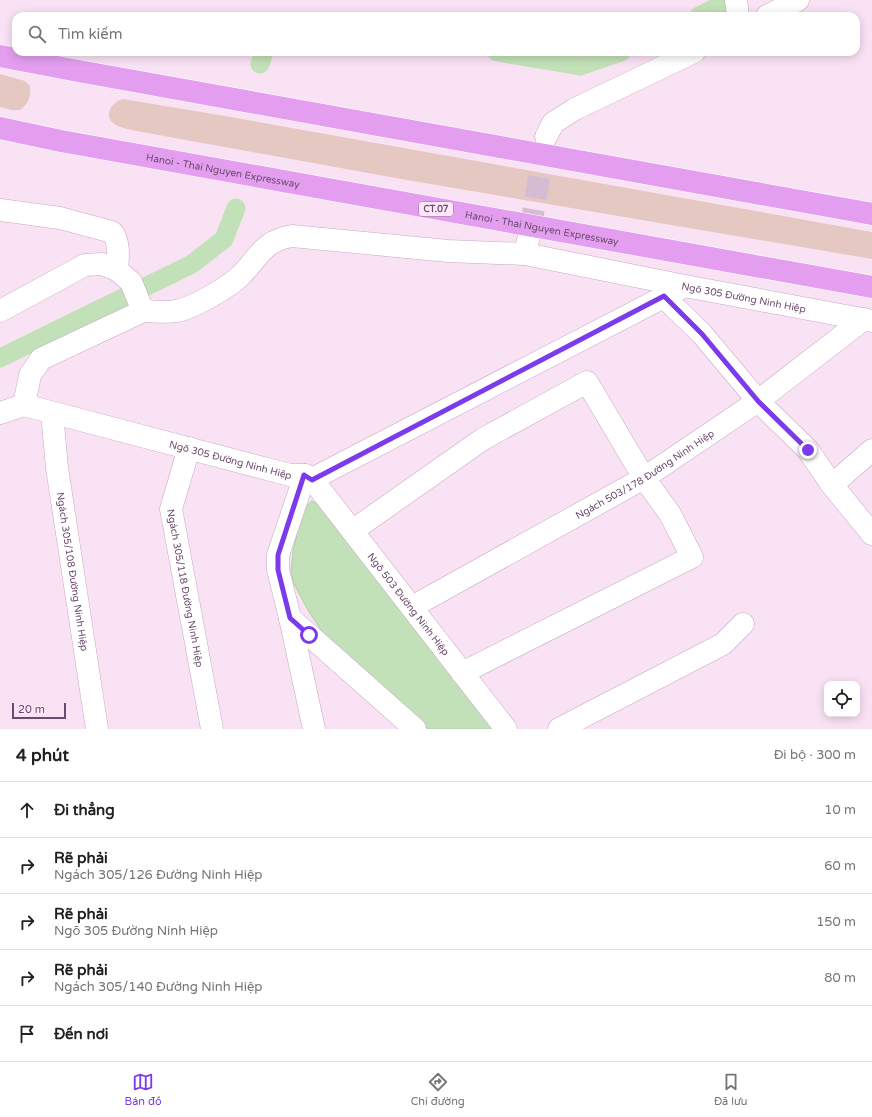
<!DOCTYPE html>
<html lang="vi">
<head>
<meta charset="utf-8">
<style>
  :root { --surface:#fff; --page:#f2f2f2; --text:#202124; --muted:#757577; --line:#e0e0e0; --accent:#7c3aed }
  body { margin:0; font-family:"Varela Round",sans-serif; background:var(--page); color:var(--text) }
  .controls { position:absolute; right:12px; bottom:12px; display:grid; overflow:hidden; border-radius:8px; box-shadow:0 2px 10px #0003 }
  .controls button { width:36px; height:36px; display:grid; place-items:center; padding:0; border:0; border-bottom:1px solid var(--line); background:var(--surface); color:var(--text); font:20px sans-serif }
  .scale { position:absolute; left:12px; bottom:10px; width:54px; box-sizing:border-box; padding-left:4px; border:2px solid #6c4b6e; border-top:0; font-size:11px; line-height:14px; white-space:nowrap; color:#6c4b6e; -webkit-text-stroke:3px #fde7f9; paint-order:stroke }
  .stop { position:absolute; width:12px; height:12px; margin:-9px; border:3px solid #7c3aed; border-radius:50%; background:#fff }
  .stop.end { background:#7c3aed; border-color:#fff; box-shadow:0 1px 4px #0008 }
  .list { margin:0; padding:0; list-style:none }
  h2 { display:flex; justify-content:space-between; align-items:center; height:52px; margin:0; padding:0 16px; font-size:17px }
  h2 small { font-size:13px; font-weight:400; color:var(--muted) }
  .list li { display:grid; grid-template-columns:26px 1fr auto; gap:12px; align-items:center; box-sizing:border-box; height:56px; padding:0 16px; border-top:1px solid var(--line) }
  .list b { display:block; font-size:15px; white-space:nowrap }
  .list p { margin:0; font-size:13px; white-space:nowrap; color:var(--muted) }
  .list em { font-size:13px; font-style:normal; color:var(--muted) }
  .icon { flex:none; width:22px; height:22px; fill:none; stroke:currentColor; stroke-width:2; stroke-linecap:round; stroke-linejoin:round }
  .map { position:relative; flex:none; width:872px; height:729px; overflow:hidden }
  .search { position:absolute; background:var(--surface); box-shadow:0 2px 10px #0003; left:12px; right:12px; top:12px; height:44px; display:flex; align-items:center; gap:10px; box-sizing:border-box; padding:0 14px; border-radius:12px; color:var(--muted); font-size:15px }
  .sheet { height:332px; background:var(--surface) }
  nav { display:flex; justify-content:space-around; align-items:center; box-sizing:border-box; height:56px; border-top:1px solid var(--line); background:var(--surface); font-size:11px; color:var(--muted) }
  nav a { display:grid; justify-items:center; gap:2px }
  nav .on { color:var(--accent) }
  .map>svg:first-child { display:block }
  .green { fill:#e5c8c2 }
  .water { fill:#c3e1b8; stroke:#acd2a0 }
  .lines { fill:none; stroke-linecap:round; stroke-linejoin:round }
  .canal { stroke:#c3e1b8; stroke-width:19 }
  .minor-tunnel { stroke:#d6bcd3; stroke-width:22; stroke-dasharray:22 11; stroke-linecap:butt }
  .minor-casing { stroke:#c6a8c5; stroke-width:23 }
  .highway-casing { stroke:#fff; stroke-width:23 }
  .minor { stroke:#fff; stroke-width:22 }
  .highway { stroke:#e39eef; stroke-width:22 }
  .route { stroke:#7c3aed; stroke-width:5 }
  .labels { text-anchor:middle; stroke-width:3.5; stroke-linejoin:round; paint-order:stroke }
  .shield { fill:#fde7f9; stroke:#987a98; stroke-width:1 }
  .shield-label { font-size:9px; font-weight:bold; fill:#6c4b6e }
  .street-label { font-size:10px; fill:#6c4b6e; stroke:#fde7f9 }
</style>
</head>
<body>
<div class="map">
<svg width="872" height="729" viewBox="0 0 872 729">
  <rect width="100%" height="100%" fill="#fae2f5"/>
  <g class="green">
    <path d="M 0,74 L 25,81 L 30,86 C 31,97 29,103 20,110 L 11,110 L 0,107 Z"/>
    <path d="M 123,99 L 231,117 L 872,232 L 872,259 L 401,179 L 131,130 C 125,128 117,127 113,123 C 103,114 113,101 123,99 Z"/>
  </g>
  <polygon class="water" points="312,501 329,511 495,729 428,729 409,710 332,646 309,612 294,584 291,572 293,552 302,510"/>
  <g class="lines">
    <g class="canal">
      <polyline points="699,16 731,0"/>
      <polyline points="497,52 580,66 621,52"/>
      <polyline points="260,64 264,52"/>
      <polyline points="0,358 192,264 224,239 236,208"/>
    </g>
    <polyline class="minor-tunnel" points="530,231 546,137"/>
    <g class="minor-casing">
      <g id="minor">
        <polyline points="736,0 738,16"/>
        <polyline points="767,16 798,0"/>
        <polyline points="546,137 553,123 575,109 694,52"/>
        <path d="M 0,210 L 60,218 L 112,232 C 120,242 118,258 117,270"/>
        <path id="s1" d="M 525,254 L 685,286 L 872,321"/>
        <polyline points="664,297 702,334 758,401 808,450 832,485 872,534"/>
        <path d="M 0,311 L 85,265 L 102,264 L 117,270 L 131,282 L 143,311 C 153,311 166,313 176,311 C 191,309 227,288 238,278 C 259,259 261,241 292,236 L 448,251 L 525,254 L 530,231"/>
        <polyline points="24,405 30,375 41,359 143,311"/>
        <path id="s2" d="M 0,413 L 24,405 L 290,475 L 305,475 L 312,479 L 685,286"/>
        <path id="s3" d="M 52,413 L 57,468 L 97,729"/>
        <path id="s4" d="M 189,448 L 171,509 L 212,729"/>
        <polyline points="305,475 278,555 278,570 290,618 314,729"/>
        <path id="s5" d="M 312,479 L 506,729"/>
        <polyline points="832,485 872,450"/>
        <polyline points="352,531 483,439 587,382 644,478 670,514 692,557 462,673"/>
        <path id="s6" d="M 412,607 L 644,478 L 758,401 L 864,319"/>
        <polyline points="290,618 415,729"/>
        <polyline points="559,729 723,644 743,624"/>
      </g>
    </g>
    <g class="highway-casing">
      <g id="highway">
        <polyline points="0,56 73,70 872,214"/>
        <path id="s7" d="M 0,128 L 61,141 L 872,287"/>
      </g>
    </g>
    <use href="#minor" class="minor"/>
    <use href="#highway" class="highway"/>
  </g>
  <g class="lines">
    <polyline class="route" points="309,635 290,618 278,570 278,555 304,475 312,480 664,296 702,334 758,401 808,450"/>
  </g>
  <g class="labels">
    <rect class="shield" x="419" y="202" width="34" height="14" rx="3"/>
    <g class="shield-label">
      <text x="436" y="212">CT.07</text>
    </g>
    <g class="street-label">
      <text dy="4" stroke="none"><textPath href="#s7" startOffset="227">Hanoi - Thai Nguyen Expressway</textPath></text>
      <text dy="4" stroke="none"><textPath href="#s7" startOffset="551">Hanoi - Thai Nguyen Expressway</textPath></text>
      <text dy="4" stroke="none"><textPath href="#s1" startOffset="223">Ngõ 305 Đường Ninh Hiệp</textPath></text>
      <text dy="4" stroke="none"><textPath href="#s2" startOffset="239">Ngõ 305 Đường Ninh Hiệp</textPath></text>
      <text dy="4" stroke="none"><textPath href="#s6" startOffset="268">Ngách 503/178 Đường Ninh Hiệp</textPath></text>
      <text dy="4" stroke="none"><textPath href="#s3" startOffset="160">Ngách 305/108 Đường Ninh Hiệp</textPath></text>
      <text dy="4" stroke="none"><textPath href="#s4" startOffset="144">Ngách 305/118 Đường Ninh Hiệp</textPath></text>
      <text dy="4" stroke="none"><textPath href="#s5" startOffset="158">Ngõ 503 Đường Ninh Hiệp</textPath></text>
    </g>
  </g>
</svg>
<div class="controls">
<button><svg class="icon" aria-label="locate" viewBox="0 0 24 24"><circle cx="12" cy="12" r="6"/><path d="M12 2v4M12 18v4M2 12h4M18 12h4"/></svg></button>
</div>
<div class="scale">20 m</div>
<div class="stop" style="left:309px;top:635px"></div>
<div class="stop end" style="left:808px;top:450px"></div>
<div class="search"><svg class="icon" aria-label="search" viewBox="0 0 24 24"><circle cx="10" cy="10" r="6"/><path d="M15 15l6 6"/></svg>Tìm kiếm</div>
</div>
<section class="sheet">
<h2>4 phút<small>Đi bộ · 300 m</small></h2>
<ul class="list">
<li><svg class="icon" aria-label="ahead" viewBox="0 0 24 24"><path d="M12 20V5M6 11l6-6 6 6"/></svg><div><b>Đi thẳng</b></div><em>10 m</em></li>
<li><svg class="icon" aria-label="right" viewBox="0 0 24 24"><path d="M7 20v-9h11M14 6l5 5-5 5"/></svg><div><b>Rẽ phải</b><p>Ngách 305/126 Đường Ninh Hiệp</p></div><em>60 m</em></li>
<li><svg class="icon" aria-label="right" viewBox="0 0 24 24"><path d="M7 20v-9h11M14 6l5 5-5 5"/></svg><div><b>Rẽ phải</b><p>Ngõ 305 Đường Ninh Hiệp</p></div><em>150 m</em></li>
<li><svg class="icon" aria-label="right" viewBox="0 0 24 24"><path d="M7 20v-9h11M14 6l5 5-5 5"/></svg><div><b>Rẽ phải</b><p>Ngách 305/140 Đường Ninh Hiệp</p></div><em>80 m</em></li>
<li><svg class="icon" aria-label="arrive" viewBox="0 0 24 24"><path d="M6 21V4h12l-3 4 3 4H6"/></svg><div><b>Đến nơi</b></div></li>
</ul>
</section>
<nav>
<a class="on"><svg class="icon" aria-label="map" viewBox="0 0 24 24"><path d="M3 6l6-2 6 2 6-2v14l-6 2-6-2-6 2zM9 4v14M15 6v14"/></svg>Bản đồ</a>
<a><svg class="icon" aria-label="directions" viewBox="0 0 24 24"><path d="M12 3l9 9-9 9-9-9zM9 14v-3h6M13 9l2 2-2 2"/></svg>Chỉ đường</a>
<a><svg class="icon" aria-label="saved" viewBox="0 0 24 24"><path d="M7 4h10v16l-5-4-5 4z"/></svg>Đã lưu</a>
</nav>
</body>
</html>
